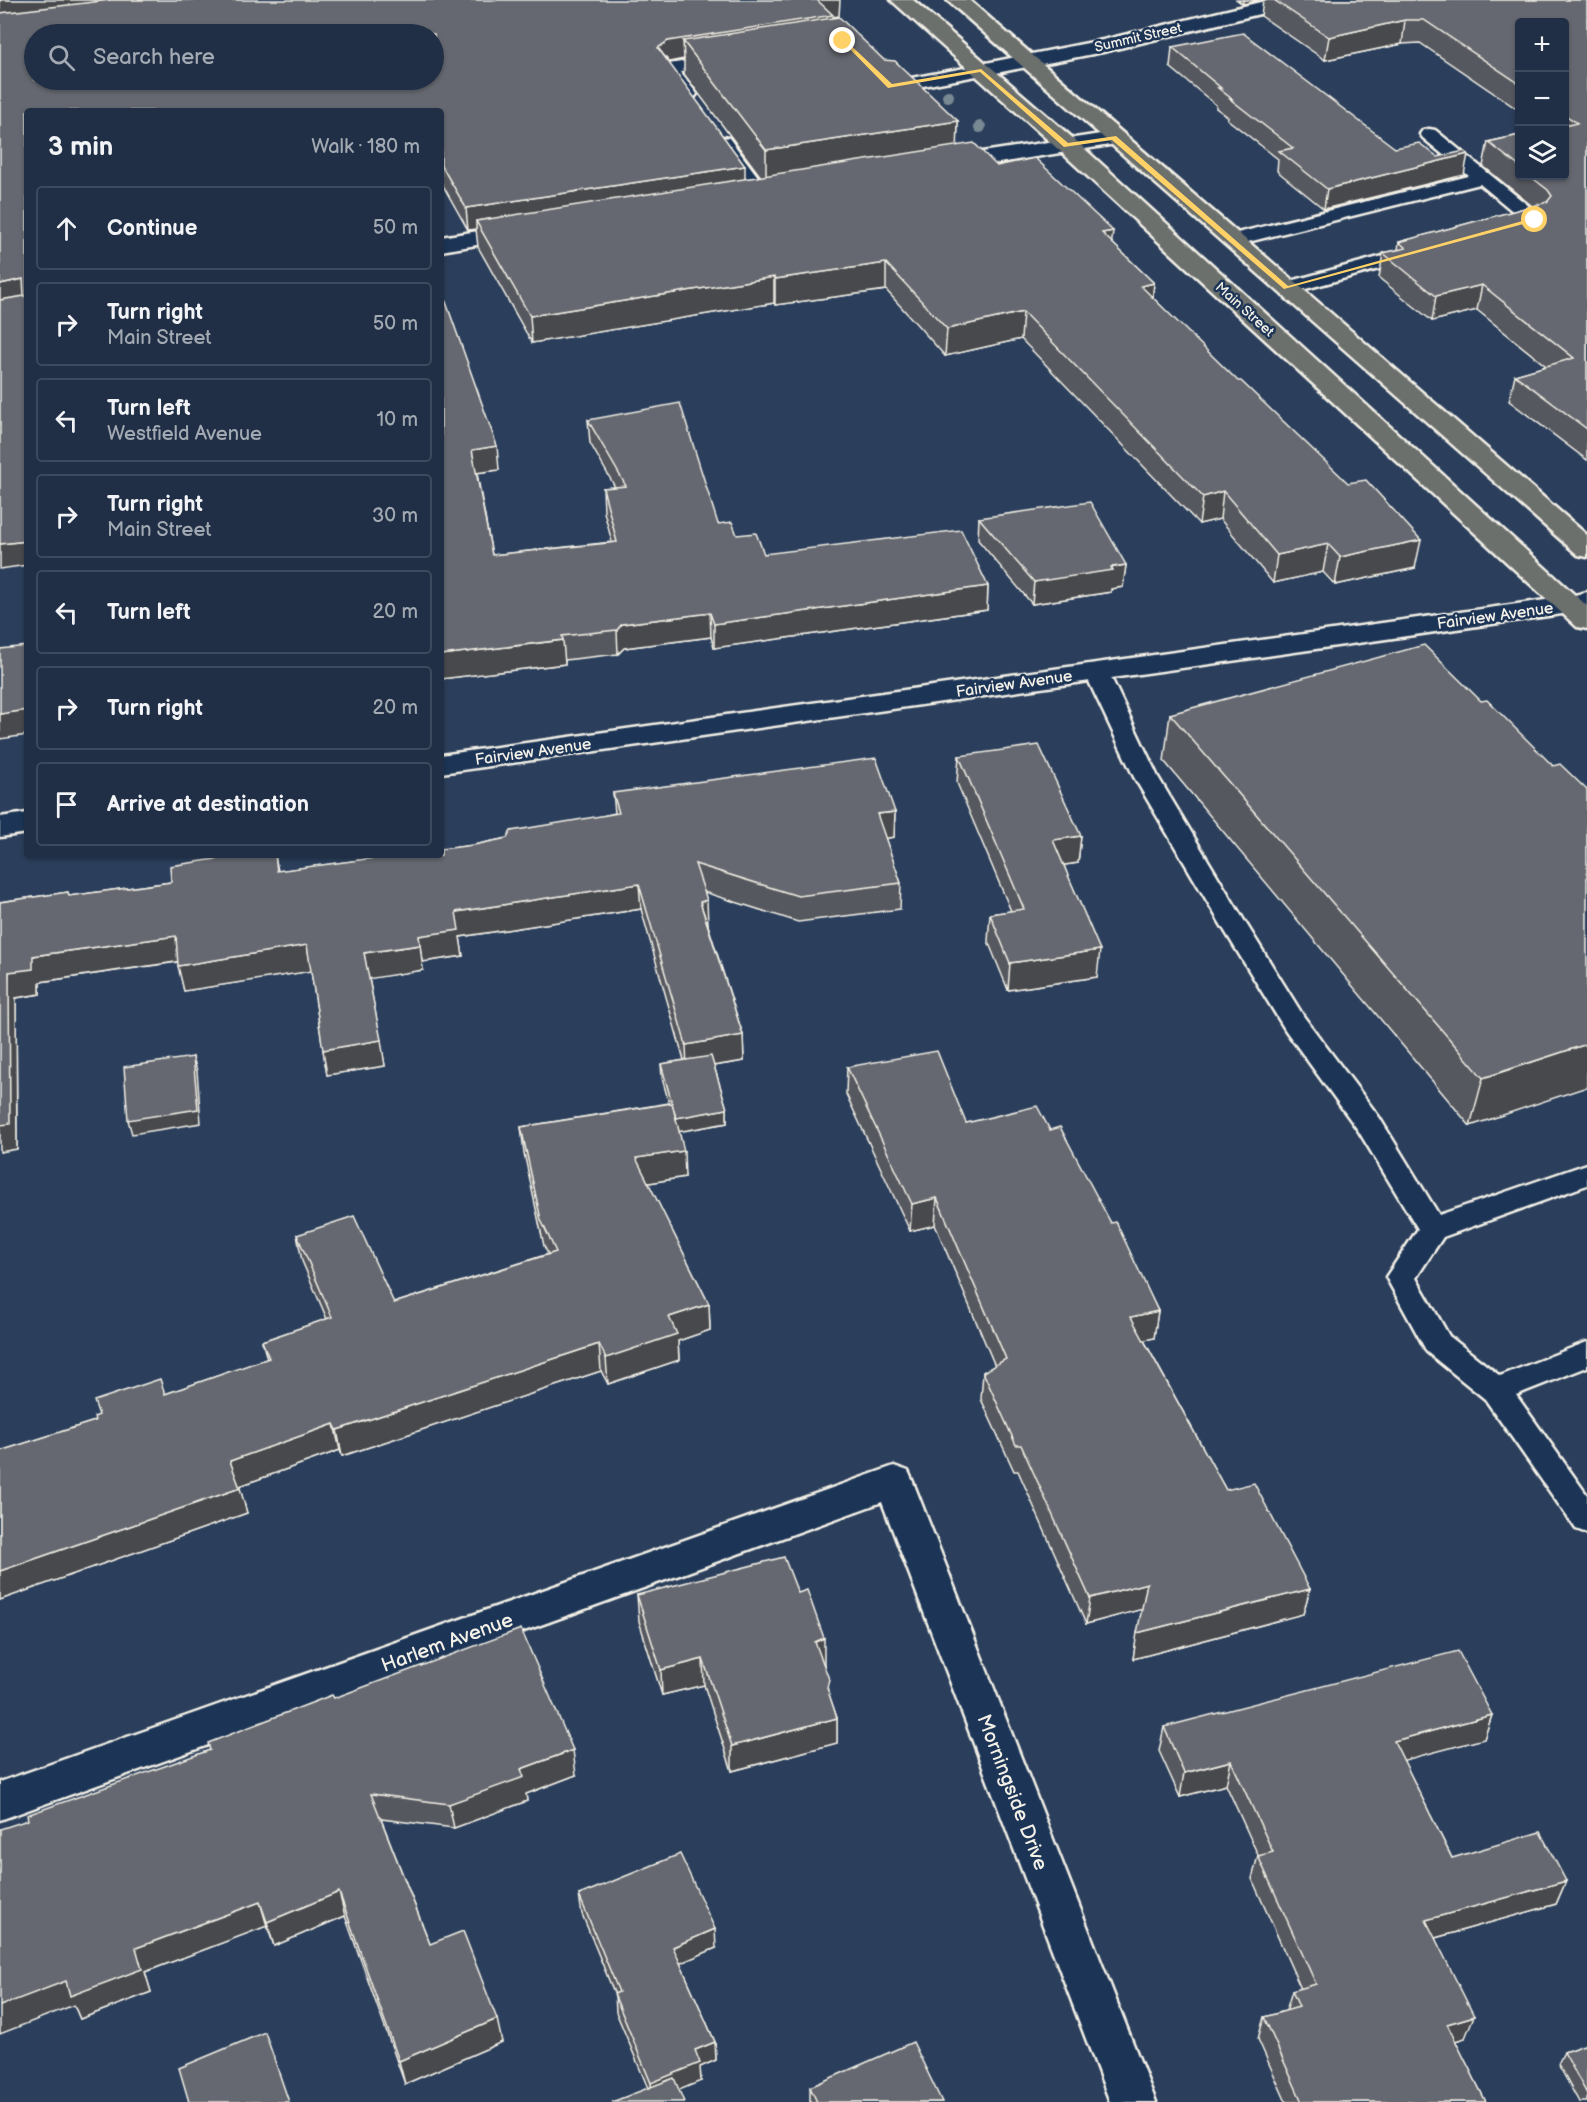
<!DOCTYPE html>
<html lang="en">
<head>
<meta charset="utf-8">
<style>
  :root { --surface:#202f45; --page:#2d3b50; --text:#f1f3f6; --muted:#a2a9b3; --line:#3d4a5e }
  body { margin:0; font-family:"Balsamiq Sans",sans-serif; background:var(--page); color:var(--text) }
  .controls { position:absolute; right:18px; top:18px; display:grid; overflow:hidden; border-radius:6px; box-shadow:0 2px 4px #0004 }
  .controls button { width:54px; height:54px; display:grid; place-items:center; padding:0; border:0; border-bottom:2px solid var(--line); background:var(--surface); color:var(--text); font:30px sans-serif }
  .stop { position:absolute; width:18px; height:18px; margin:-14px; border:4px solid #ffd166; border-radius:50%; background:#fff }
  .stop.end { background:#ffd166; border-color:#fff; box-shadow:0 2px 6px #0008 }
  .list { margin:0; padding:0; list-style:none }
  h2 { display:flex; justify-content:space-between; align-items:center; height:78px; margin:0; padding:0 24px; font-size:26px }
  h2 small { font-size:20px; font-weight:400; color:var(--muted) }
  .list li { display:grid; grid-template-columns:39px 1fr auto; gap:18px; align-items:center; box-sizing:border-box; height:84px; margin:0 12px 12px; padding:0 12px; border:2px solid var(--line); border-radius:6px }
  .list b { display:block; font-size:22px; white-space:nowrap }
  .list p { margin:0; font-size:20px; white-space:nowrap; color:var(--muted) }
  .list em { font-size:20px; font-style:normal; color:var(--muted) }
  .icon { flex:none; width:33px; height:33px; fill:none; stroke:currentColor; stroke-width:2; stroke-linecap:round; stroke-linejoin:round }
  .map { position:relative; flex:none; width:1587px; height:2102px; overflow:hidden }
  .search { position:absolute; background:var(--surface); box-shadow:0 2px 4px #0004; left:24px; top:24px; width:420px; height:66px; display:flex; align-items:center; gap:15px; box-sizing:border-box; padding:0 21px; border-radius:33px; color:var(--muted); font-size:22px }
  .panel { position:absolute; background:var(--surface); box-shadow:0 2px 4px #0004; left:24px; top:108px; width:420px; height:750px; border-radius:6px }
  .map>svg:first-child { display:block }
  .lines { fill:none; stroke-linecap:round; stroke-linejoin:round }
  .lane-casing { stroke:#f4f1e8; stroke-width:5 }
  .street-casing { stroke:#f4f1e8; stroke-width:5 }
  .secondary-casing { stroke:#f4f1e8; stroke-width:5 }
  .primary-casing { stroke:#f4f1e8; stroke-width:5 }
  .lane { fill:#1d3557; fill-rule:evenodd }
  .street { fill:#1d3557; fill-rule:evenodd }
  .secondary { fill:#1d3557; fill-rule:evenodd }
  .primary { fill:#6c706d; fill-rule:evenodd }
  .tree { fill:#798994 }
  .wall { fill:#57595f; stroke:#f4f1e8; stroke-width:1.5; fill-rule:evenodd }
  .shaded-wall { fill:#47494e; stroke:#f4f1e8; stroke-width:1.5 }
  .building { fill:#65686f; stroke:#f4f1e8; stroke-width:1.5; fill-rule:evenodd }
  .route { fill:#ffd166 }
  .labels { text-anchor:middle; stroke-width:5; stroke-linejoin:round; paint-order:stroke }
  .far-street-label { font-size:14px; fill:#f4f1e8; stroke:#1d3557 }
  .street-label { font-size:16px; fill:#f4f1e8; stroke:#1d3557 }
  .near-street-label { font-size:20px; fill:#f4f1e8; stroke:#1d3557 }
</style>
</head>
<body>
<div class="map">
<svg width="1587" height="2102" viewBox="0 0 1587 2102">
  <rect width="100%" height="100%" fill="#2b3f5c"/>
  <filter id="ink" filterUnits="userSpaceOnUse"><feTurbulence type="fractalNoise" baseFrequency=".0167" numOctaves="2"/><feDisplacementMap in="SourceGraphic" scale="12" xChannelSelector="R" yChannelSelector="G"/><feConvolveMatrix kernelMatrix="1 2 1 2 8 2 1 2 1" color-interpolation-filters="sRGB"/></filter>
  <g filter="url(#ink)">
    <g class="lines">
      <g class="lane-casing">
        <g id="lane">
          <path d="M 719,56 L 727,61 L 725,65 L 680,72 L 697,94 L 694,98 C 678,102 669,81 661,69 L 669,64 Z"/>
          <polygon points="981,65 989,70 987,74 891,92 885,91 876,80 878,76 884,75 895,81"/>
          <polygon points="1429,129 1435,130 1541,216 1544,220 1541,224 1516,231 1509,229 1507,225 1509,221 1521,218 1480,184 1232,246 1225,244 1223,240 1225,236 1469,176 1423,138 1420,134 1423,130"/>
          <polygon points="723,137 729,138 767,189 770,193 767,197 755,197 717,146 714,142 717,138"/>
          <polygon points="1416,247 1423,249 1425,253 1423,257 1287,294 1280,292 1277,288 1280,284"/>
          <polygon points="1096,664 1104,666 1108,671 1158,777 1245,922 1304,1017 1379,1117 1439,1215 1587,1164 1587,1185 1443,1237 1416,1278 1449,1336 1500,1376 1587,1342 1587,1367 1516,1395 1587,1495 1587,1533 1576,1529 1485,1399 1427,1352 1386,1277 1418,1229 1358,1130 1286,1031 1220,923 1134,777 1084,671 1088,666"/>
        </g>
      </g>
      <g class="street-casing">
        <g id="street">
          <polygon points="1587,592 1587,608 1569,613 441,773 441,755 1567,597"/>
          <polygon points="27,813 27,833 0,837 0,817"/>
          <polygon points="894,1466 908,1471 913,1482 1156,2102 1110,2102 882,1502 0,1820 0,1782"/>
        </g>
      </g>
      <g class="secondary-casing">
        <g id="secondary">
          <polygon points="1269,0 1304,0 1301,4 1103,52 981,76 974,74 971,70 974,66 981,64 1103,40"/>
          <polygon points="1114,132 1122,133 1125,138 1122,143 943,172 935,170 932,165 935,160 943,158"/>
          <polygon points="522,224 530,226 533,231 530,236 441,251 441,237"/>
        </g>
      </g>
      <g class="primary-casing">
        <g id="primary">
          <polygon points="891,0 913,0 1075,140 1587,606 1587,629 1577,627 1059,150"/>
          <polygon points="947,0 969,0 1587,535 1587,557 1578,555"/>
        </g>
      </g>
      <use href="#lane" class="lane"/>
      <use href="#street" class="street"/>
      <use href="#secondary" class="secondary"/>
      <use href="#primary" class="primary"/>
    </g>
    <g class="tree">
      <circle cx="948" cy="96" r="6"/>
      <circle cx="980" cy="127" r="6"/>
    </g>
    <g class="wall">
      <path d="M 0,0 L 839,16 L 833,18 L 958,121 L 957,146 L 997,166 L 1112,243 L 1154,283 L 1153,298 L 1415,568 L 1335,585 L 1323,572 L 1273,583 L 1220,519 L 1199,524 L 1021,339 L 945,356 L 886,290 L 775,305 L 774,303 L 532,343 L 478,247 L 476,229 L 468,230 L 441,182 L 441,111 ZM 684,59 L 684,74 L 761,177 L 745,179 L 668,62 Z"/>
      <polygon points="1237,0 1260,0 1243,4"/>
      <polygon points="1263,0 1587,0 1587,460 1509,401 1515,375 1546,366 1477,310 1432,321 1379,278 1383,253 1398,250 1399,242 1532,206 1483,166 1488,142 1520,135 1520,176 1564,176 1564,22 1520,22 1520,111 1420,43 1402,44 1325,60 1261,16"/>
      <polygon points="1172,47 1395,148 1464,175 1324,209 1277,171 1278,159 1227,119 1228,117 1216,108 1216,105 1170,67"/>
      <polygon points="441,288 499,470 477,473 492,555 612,542 604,512 603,488 615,487 590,443 588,420 718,524 737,535 764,554 988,586 987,610 714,648 711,637 624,648 618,654 565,660 565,664 441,679"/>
      <polygon points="979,518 1126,565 1123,587 1111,589 1111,592 1032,604 978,540"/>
      <polygon points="1481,701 1553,766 1587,790 1470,1126 1164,761 1170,714"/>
      <polygon points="959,756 1081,836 1078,863 1064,865 1097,977 1008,990 988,941 990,914 1011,911 957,783"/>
      <polygon points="613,793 895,812 894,837 885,838 901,883 900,909 798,922 704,892 708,925 743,1035 744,1061 714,1066 727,1109 727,1123 679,1131 685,1177 648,1183 709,1304 710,1330 678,1341 679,1360 608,1384 601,1371 342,1456 340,1450 239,1486 247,1513 0,1600 0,1451 95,1421 165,1394 267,1359 262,1341 327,1319 302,1261 297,1235 394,1303 548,1254 544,1246 524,1153 521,1127 669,1103 662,1078 661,1064 684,1060 641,909 460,937 463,956 422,962 423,970 369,978 385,1066 327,1075 311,971 184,991 178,962 40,982 40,994 16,998 17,1149 0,902 68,892 69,896 171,882 275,855 278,871 474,845 507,838 615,813"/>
      <polygon points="847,1067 966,1123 1050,1130 1111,1223 1158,1311 1154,1338 1144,1340 1226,1490 1310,1589 1303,1614 1133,1659 1142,1609 1086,1624 1018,1471 1014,1471 981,1399 983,1372 995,1366 935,1225 910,1231 846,1094"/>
      <polygon points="637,1595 824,1664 828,1692 837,1718 837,1743 732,1771 704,1685 662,1695 639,1621"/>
      <polygon points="334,1698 576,1775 526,1794 527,1801 454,1828 381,1819 430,1944 502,2042 405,2084 345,1916 274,1946 267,1926 145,1972 151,1992 80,2019 74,2005 28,1820 210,1750"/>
      <polygon points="1492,1715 1484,1739 1403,1760 1452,1858 1566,1881 1556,1904 1435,1938 1465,2038 1455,2041 1486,2102 1286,2102 1258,2039 1264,2017 1286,2011 1292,1991 1301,1989 1252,1879 1258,1855 1226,1785 1180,1797 1159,1751 1164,1727"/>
      <polygon points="579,1895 716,1948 680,1963 715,2042 716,2060 700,2067 701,2081 648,2088 616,2012 615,1995 582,1914"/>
      <polygon points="1587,2044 1587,2102 1579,2102 1558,2064 1564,2052"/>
      <polygon points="810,2087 942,2102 810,2102"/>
    </g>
    <g class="shaded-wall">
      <polygon points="0,0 151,0 0,19"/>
      <polygon points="816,0 840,0 839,16 833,17 833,35 683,41 684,59 669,62 658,48 668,41"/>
      <polygon points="1243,0 1260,0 1243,4"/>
      <polygon points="1405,20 1402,44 1325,60 1329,37"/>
      <polygon points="958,121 957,154 766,184 766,150"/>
      <polygon points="1468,154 1464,175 1324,209 1327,189"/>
      <polygon points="745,166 745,187 476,221 476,229 468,230 466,208"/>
      <polygon points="1113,231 1110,257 1102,233"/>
      <polygon points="886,263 886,290 775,305 775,279"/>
      <polygon points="774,277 774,303 532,343 530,316"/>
      <polygon points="23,279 27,295 0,308 0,284"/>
      <polygon points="1154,283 1151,310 1141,286"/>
      <polygon points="1482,285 1477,310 1432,321 1436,296"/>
      <polygon points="1023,312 1021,339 945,356 947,329"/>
      <polygon points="497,446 499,470 475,473 472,450"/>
      <polygon points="1223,491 1220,519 1199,524 1203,497"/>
      <polygon points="1421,540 1415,568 1335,585 1340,557"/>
      <polygon points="27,541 27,565 0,569 0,544"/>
      <polygon points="1328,544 1323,572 1273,583 1277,555"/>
      <polygon points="1126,565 1123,587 1111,589 1111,592 1032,604 1034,582"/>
      <polygon points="988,586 987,610 714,648 714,624"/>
      <polygon points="710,613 711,637 624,648 618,654 617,630 622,624"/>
      <polygon points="563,640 565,664 441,679 441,655"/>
      <polygon points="27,710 27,735 0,739 0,714"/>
      <polygon points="895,812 894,837 876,840 877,814"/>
      <polygon points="1081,836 1078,863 1051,867 1053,840"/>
      <polygon points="639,884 641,909 460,937 463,956 422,962 419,936 456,912"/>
      <polygon points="707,900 708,926 700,902"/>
      <polygon points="176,936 182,961 40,982 40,994 16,998 17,1149 0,1152 0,1125 9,972 33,956"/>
      <polygon points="307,945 312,971 184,991 178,966"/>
      <polygon points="420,945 423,970 368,979 364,953"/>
      <polygon points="1100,950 1097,977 1008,990 1010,963"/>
      <polygon points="743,1035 744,1061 687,1070 686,1045"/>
      <polygon points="381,1040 385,1066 327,1075 323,1050"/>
      <polygon points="1587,1044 1587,1087 1470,1126 1483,1078"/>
      <polygon points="193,1057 197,1071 201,1123 132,1134 128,1120"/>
      <polygon points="727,1109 727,1123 677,1132 676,1118"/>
      <polygon points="684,1151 685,1177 637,1185 636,1158"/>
      <polygon points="937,1198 935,1225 910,1231 912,1204"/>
      <polygon points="709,1304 710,1330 678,1341 679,1360 608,1384 606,1358 669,1317"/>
      <polygon points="1158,1311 1154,1338 1127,1344 1131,1317"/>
      <polygon points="599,1344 601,1371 342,1456 337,1430"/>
      <polygon points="334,1424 340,1450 237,1487 230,1461"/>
      <polygon points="240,1488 247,1513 0,1600 0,1571"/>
      <polygon points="1147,1583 1143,1609 1086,1624 1090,1598"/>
      <polygon points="1310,1589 1303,1614 1133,1659 1137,1633"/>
      <polygon points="824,1638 824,1664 815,1667 815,1642"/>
      <polygon points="703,1659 704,1685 662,1695 661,1670"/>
      <polygon points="1492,1715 1484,1739 1386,1765 1394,1741"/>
      <polygon points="837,1718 837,1743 732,1771 732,1746"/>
      <polygon points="573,1750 576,1775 526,1794 527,1801 454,1828 449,1804 521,1769"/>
      <polygon points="1231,1761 1226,1785 1180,1797 1184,1773"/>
      <polygon points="1566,1881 1556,1904 1417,1943 1426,1920"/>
      <polygon points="339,1892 345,1916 274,1946 267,1922"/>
      <polygon points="260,1902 267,1926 145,1972 151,1992 80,2019 74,2005 0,2034 0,2006 136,1948"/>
      <polygon points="715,1929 716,1948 674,1966 673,1947"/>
      <polygon points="1474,2016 1465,2038 1438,2046 1447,2024"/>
      <polygon points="497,2019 502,2042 405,2084 399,2061"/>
      <polygon points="715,2042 716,2060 700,2067 701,2081 653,2101 651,2083 695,2050"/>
    </g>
    <g class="building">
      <path d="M 111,0 L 817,0 L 833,15 L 668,41 L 658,48 L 745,166 L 466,208 L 441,165 L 441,111 L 27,111 L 27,541 L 0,544 L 0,300 L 24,296 L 23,279 L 0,284 L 0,13 ZM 34,34 L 434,34 L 434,80 L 34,80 Z"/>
      <polygon points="1274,0 1587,0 1587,429 1515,375 1574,358 1482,285 1436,296 1383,253 1406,248 1399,242 1547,202 1552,196 1548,190 1530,176 1564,176 1564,126 1577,123 1564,114 1564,22 1520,22 1520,84 1424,20 1405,20 1329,37"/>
      <polygon points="839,17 884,60 895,61 958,121 766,150 683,41"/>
      <polygon points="1243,33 1395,148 1419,143 1438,157 1464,151 1468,154 1327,189 1279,151 1293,148 1230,99 1232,99 1218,88 1221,88 1172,47"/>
      <polygon points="1520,135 1520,167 1488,142"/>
      <polygon points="974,143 997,166 1035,158 1113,231 1102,233 1154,283 1141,286 1238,381 1241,381 1348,483 1366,480 1421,540 1340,557 1328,544 1277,555 1223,491 1203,497 1023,312 947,329 886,263 775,279 774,277 530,316 476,221"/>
      <polygon points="441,288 497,446 472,450 492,555 617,542 603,488 626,486 588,420 680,403 718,524 732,522 737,535 756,533 764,554 961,530 988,586 714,624 710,613 622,624 617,630 562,636 563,640 441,655 441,588 442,587 441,580"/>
      <polygon points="1090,502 1126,565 1111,567 1113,570 1034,582 979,518"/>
      <polygon points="1424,645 1481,701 1487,700 1553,766 1560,764 1587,790 1587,1044 1483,1078 1170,714"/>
      <polygon points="27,646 27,710 0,714 0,649"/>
      <polygon points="1039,745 1081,836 1053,840 1100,950 1010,963 990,914 1024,909 959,756"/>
      <polygon points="876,758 895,812 877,814 901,883 798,896 695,864 707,900 700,902 743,1035 686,1045 639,884 456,912 459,930 419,936 420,945 364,953 381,1040 323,1050 307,945 178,966 176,936 33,956 33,969 9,972 10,1124 0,1125 0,902 68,892 69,896 171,882 170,866 242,855 275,855 277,871 397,855 441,855 441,849 474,845 507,838 511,831 619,813 613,793"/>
      <polygon points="937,1051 966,1123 1037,1106 1050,1130 1060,1127 1111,1223 1116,1222 1158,1311 1131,1317 1226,1490 1254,1483 1310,1589 1137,1633 1147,1583 1090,1598 1021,1445 1016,1445 983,1372 1006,1359 937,1198 912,1204 847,1067"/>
      <polygon points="711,1056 727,1109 676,1118 661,1064"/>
      <polygon points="193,1057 198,1109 128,1120 124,1067"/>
      <polygon points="672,1103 684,1151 636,1158 709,1304 669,1317 677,1334 606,1358 599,1344 337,1430 334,1424 230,1461 240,1488 0,1571 0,1451 95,1421 94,1417 99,1415 94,1401 160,1379 165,1394 269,1358 262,1341 332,1317 297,1235 354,1216 394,1303 556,1252 541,1220 521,1127"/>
      <polygon points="784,1557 798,1593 807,1590 824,1638 815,1642 829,1679 827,1688 837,1718 732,1746 703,1659 661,1670 637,1595"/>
      <polygon points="521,1629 573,1750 521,1769 524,1777 449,1804 371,1794 430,1944 463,1931 497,2019 399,2061 339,1892 267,1922 260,1902 136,1948 142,1969 70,1996 66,1981 0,2006 0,1829 28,1820 27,1815 210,1750 208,1743 332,1695 334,1698"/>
      <polygon points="1458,1651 1492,1715 1394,1741 1452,1858 1540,1832 1566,1881 1426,1920 1474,2016 1447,2024 1486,2102 1302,2102 1264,2017 1299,2007 1292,1991 1316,1984 1258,1856 1273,1852 1231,1761 1184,1773 1164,1727"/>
      <polygon points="680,1854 715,1929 673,1947 715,2042 695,2050 700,2063 651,2083 614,1994 619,1992 579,1895"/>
      <polygon points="265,2032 289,2102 189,2102 179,2068"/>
      <polygon points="913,2042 942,2102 817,2102 810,2087"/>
      <polygon points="1587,2044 1587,2094 1564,2052"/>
      <polygon points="674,2078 684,2102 612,2102"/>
    </g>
  </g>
  <polygon class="route" points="841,40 845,40 892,84 981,69 1068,143 1116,136 1288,286 1533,218 1538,220 1284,289 1112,140 1064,147 980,72 888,88"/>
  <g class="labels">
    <g class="far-street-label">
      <text transform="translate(1138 37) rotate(-13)" y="5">Summit Street</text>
      <text transform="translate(1245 309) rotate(42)" y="5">Main Street</text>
    </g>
    <g class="street-label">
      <text transform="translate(1495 615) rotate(-8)" y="6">Fairview Avenue</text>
      <text transform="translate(1014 683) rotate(-8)" y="6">Fairview Avenue</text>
      <text transform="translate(533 751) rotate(-8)" y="6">Fairview Avenue</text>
    </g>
    <g class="near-street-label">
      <text transform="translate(447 1642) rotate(-20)" y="7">Harlem Avenue</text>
      <text transform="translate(1013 1792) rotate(69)" y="7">Morningside Drive</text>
    </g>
  </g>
</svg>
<div class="controls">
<button>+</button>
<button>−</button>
<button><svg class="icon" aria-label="layers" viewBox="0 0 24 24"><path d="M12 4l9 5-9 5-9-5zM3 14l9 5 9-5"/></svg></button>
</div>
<div class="stop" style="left:1535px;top:220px"></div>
<div class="stop end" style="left:843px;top:41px"></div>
<div class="search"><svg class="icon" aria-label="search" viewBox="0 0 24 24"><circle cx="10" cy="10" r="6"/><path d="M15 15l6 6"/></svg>Search here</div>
<section class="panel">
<h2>3 min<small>Walk · 180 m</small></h2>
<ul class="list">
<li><svg class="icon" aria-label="ahead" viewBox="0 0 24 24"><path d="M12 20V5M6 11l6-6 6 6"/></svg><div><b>Continue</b></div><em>50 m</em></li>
<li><svg class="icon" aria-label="right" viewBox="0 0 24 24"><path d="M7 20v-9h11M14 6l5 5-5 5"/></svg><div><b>Turn right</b><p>Main Street</p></div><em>50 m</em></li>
<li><svg class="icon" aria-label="left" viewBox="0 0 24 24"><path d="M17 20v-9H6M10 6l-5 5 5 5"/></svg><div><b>Turn left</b><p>Westfield Avenue</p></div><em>10 m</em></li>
<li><svg class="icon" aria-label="right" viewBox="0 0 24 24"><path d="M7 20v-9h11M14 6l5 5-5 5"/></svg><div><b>Turn right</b><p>Main Street</p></div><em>30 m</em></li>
<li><svg class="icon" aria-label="left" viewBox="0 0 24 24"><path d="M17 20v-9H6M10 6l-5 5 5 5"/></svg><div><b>Turn left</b></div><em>20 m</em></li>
<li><svg class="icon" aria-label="right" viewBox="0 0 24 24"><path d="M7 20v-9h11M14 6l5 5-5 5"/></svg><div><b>Turn right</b></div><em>20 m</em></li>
<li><svg class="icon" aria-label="arrive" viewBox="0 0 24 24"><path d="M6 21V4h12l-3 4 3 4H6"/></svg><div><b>Arrive at destination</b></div></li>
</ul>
</section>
</div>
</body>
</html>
